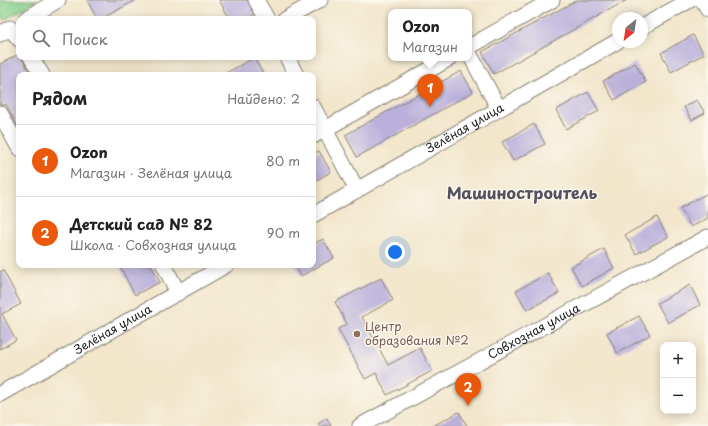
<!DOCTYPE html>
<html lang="ru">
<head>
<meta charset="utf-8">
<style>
  :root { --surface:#fff; --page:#f2f2f2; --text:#222; --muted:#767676; --line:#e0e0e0; --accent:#ea580c }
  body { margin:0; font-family:"Playpen Sans",sans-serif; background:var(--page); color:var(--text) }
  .controls { position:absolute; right:12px; bottom:12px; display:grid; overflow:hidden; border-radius:8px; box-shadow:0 2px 10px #0003 }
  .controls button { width:36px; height:36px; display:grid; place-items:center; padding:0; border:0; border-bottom:1px solid var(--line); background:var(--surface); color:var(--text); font:20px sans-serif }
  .compass { position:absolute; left:612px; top:12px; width:36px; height:36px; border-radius:50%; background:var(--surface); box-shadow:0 2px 10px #0003; rotate:210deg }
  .you { position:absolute; left:395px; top:252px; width:14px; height:14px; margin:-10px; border:3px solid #fff; border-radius:50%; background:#1a73e8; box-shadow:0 0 0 6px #1a73e833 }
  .badge { display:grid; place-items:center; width:26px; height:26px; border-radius:50%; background:var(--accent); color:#fff; font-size:13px; font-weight:700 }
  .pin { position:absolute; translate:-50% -33px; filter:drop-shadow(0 1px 2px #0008) }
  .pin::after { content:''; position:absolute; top:21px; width:14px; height:12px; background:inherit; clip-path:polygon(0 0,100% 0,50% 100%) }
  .popup { position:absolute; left:388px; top:9px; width:84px; height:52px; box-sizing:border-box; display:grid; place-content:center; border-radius:8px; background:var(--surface); filter:drop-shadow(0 1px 3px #0005); font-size:13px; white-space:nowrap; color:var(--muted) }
  .popup b { font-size:15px; color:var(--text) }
  .popup::after { content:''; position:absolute; left:50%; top:100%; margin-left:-8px; border:8px solid transparent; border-top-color:var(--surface) }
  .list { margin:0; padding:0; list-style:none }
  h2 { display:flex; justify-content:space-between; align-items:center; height:52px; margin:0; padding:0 16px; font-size:17px }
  h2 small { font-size:13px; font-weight:400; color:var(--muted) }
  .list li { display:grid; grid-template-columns:26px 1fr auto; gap:12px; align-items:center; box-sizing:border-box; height:72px; padding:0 16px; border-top:1px solid var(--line) }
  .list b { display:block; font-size:15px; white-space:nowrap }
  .list p { margin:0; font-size:13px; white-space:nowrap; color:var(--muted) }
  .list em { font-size:13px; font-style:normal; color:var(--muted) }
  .icon { flex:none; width:22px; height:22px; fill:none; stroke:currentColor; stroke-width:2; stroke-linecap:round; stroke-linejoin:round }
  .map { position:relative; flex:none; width:708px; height:426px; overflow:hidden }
  .search { position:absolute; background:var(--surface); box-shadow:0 2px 10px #0003; left:16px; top:16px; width:300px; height:44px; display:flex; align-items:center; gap:10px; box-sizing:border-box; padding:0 14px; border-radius:8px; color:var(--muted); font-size:15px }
  .panel { position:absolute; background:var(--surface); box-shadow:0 2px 10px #0003; left:16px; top:72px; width:300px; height:196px; border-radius:8px }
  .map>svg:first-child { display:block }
  .green { fill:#86d08d; stroke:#517654 }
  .building { fill:#bab0db }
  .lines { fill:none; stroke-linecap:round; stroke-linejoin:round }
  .minor-casing { stroke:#878174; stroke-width:17 }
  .minor { stroke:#fff; stroke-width:15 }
  .education-dot { fill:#8d6e63; stroke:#fbf7ec; stroke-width:1.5 }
  .labels { text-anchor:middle; stroke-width:3; stroke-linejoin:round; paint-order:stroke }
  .street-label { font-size:12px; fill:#1c1c1c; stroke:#fbf7ec }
  .education-label { font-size:12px; fill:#785e54; stroke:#fbf7ec; text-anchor:start }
  .district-label { font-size:16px; font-weight:bold; fill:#53505f; stroke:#fbf7ec }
</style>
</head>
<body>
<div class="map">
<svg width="708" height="426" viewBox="0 0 708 426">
  <rect width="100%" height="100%" fill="#fbf7ec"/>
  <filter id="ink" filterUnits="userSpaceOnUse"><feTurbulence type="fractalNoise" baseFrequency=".025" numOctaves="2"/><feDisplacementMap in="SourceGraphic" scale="8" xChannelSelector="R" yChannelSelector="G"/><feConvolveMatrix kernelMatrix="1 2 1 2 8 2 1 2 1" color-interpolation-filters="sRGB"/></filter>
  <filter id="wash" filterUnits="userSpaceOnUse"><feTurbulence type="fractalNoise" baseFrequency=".012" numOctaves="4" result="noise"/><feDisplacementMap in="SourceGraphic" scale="16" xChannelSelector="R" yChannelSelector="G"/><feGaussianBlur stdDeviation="0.9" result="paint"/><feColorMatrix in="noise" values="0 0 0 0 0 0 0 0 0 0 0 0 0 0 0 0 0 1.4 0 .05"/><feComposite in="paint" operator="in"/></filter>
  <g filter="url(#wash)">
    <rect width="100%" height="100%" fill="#f2e6cb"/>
    <polygon class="green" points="0,0 38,0 4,20 0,14"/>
    <g id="blocks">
      <g class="building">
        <polygon points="87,0 136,0 101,19 97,19"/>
        <polygon points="219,0 249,0 257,13 246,19 230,19"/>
        <polygon points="577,0 627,0 494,74 482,52"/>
        <polygon points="693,35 704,54 671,72 661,53"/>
        <polygon points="19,54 19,57 21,57 31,75 19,75 19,129 6,104 0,107 0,64"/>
        <polygon points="254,58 264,75 222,75"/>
        <polygon points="635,63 646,82 614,100 603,81"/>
        <polygon points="461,71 473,92 357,157 345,135"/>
        <polygon points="588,92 599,111 566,129 556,110"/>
        <polygon points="697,100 705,113 692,120 684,107"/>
        <polygon points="534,124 545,144 513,161 502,142"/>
        <polygon points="319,151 331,172 313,182 313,154"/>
        <polygon points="708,193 708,218 691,227 680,208"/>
        <polygon points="657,217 668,237 636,254 625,235"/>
        <polygon points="323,239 334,258 301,276 295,265 313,265 313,244"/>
        <polygon points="604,249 614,268 582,286 571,267"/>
        <polygon points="119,265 151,265 160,282 135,295"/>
        <polygon points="3,270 21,304 2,314 16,340 0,349 0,272"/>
        <polygon points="548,273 559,293 527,310 516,291"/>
        <polygon points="381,278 393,300 362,317 388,365 420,348 432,371 387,395 376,373 365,379 338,329 347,324 335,302"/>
        <polygon points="690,285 700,305 668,323 657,303"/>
        <polygon points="639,316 650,335 617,353 607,333"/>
        <polygon points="459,412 467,426 433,426"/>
        <polygon points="327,418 331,426 319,426 318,424"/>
      </g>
    </g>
  </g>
  <g filter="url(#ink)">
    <use href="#blocks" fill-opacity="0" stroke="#878174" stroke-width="1"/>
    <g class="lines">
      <g class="minor-casing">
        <g id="minor">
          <polyline points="256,0 267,19"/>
          <polyline points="702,0 708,10"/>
          <polyline points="26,19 58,0"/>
          <polyline points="285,19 320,0"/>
          <polyline points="642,27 690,0"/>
          <polyline points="0,34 10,28 19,39"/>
          <polyline points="469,47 552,0"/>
          <polyline points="469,53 499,109"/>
          <polyline points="31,57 42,75"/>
          <polyline points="287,57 296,75"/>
          <polyline points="313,107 357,190"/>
          <polyline points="0,113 19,148"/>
          <polyline points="313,136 450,58"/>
          <path id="s1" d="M 313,215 L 618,41"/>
          <polyline points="164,265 178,293"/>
          <path id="s2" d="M 0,394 L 226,265"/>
          <path id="s3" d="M 360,426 L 708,237"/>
        </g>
      </g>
      <use href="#minor" class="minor"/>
    </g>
  </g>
  <circle class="education-dot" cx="357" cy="334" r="4"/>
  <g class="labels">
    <g class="street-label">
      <text dy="4" stroke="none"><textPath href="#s1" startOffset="175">Зелёная улица</textPath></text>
      <text dy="4" stroke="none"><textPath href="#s2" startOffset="130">Зелёная улица</textPath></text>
      <text dy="4" stroke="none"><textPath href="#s3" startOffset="198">Совхозная улица</textPath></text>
    </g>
    <g class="education-label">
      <text x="365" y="331">Центр<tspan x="365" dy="14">образования №2</tspan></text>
    </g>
    <g class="district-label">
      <text x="522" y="199">Машиностроитель</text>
    </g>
  </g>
</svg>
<div class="controls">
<button>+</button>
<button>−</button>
</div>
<svg class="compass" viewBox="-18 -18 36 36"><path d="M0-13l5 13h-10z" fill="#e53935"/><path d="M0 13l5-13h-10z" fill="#767676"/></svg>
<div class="you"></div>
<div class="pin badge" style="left:430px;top:107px">1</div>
<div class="popup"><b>Ozon</b>Магазин</div>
<div class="pin badge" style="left:468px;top:406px">2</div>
<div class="search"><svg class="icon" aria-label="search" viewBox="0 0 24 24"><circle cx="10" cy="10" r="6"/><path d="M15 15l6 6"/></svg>Поиск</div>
<section class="panel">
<h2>Рядом<small>Найдено: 2</small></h2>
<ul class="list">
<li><span class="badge">1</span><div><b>Ozon</b><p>Магазин · Зелёная улица</p></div><em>80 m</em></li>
<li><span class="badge">2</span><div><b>Детский сад № 82</b><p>Школа · Совхозная улица</p></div><em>90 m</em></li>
</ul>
</section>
</div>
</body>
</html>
